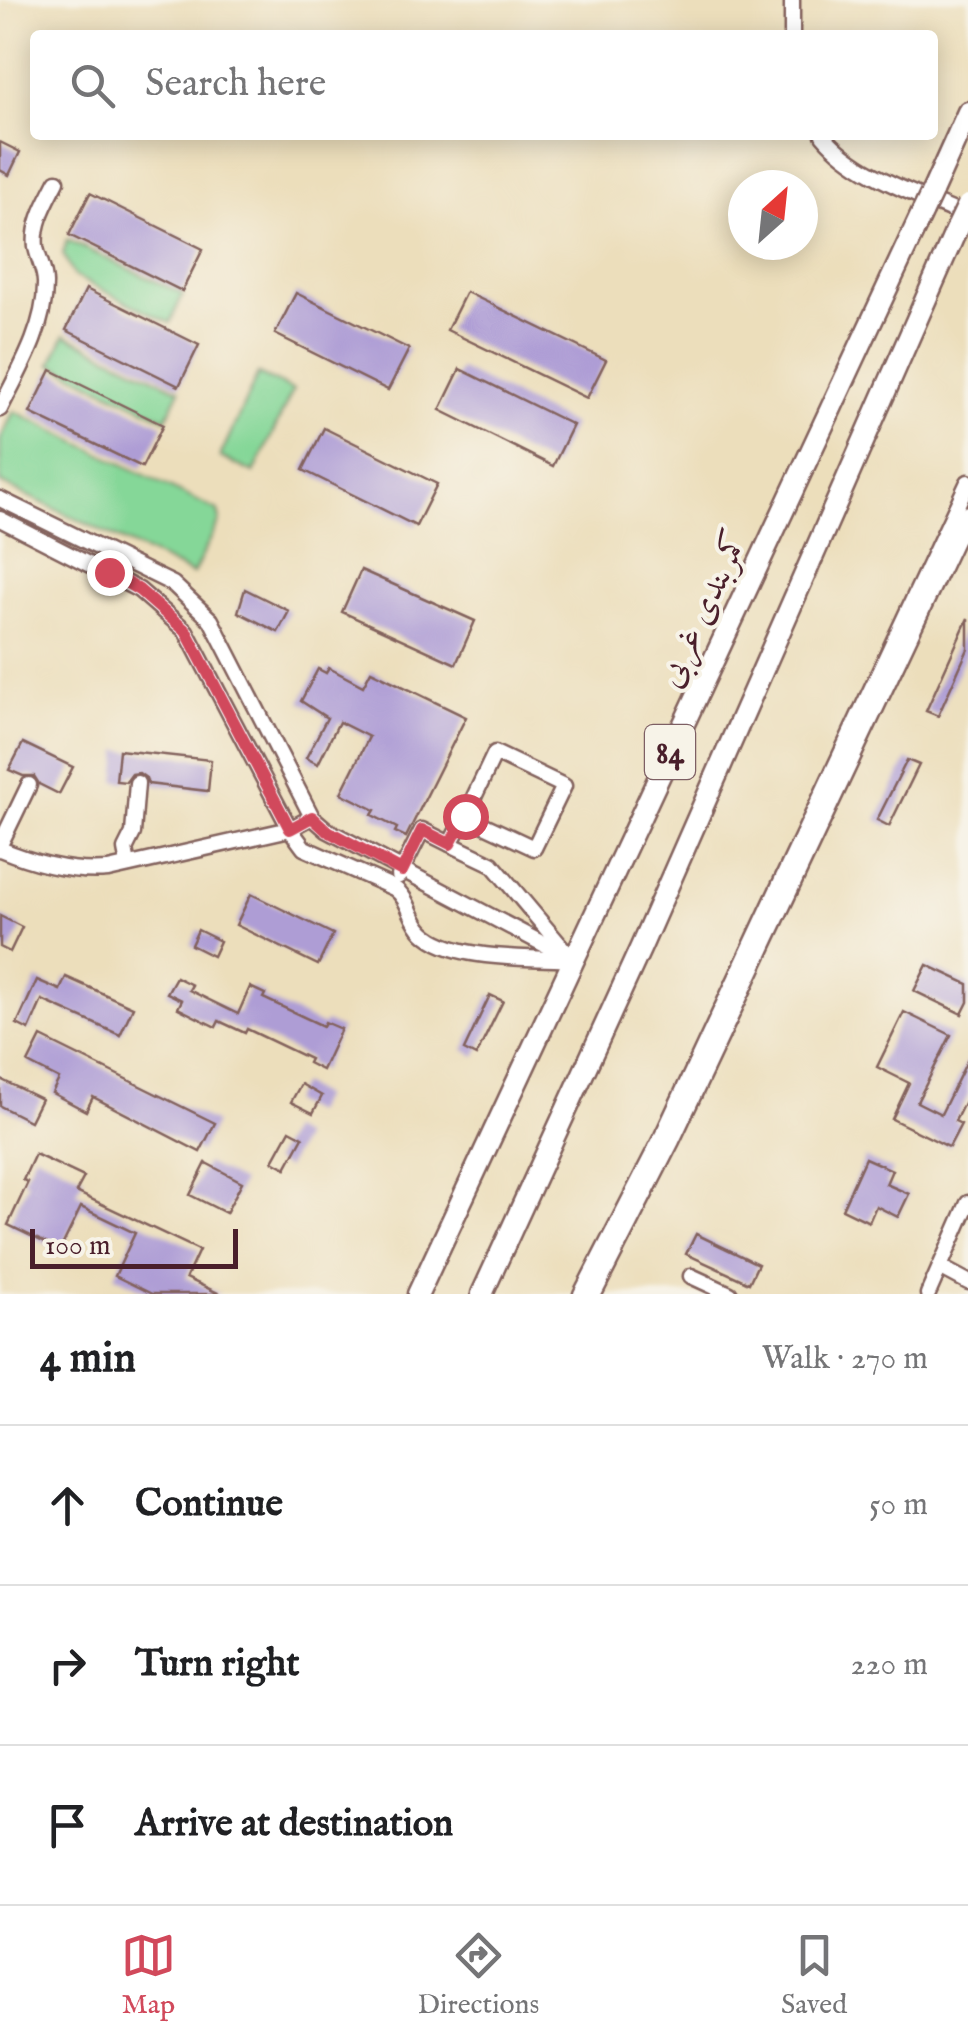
<!DOCTYPE html>
<html lang="en">
<head>
<meta charset="utf-8">
<style>
  :root { --surface:#fff; --page:#f2f2f2; --text:#202124; --muted:#757577; --line:#e0e0e0; --accent:#d1495b }
  body { margin:0; font-family:"IM FELL English",Amiri,serif; background:var(--page); color:var(--text) }
  .compass { position:absolute; left:728px; top:170px; width:90px; height:90px; border-radius:50%; background:var(--surface); box-shadow:0 5px 25px #0003; rotate:27deg }
  .scale { position:absolute; left:30px; bottom:25px; width:208px; box-sizing:border-box; padding-left:10px; border:5px solid #4a1f2b; border-top:0; font-size:28px; line-height:35px; white-space:nowrap; color:#4a1f2b; -webkit-text-stroke:8px #f7f3e8; paint-order:stroke }
  .stop { position:absolute; width:30px; height:30px; margin:-22px; border:8px solid #d1495b; border-radius:50%; background:#fff }
  .stop.end { background:#d1495b; border-color:#fff; box-shadow:0 2px 10px #0008 }
  .list { margin:0; padding:0; list-style:none }
  h2 { display:flex; justify-content:space-between; align-items:center; height:130px; margin:0; padding:0 40px; font-size:42px }
  h2 small { font-size:32px; font-weight:400; color:var(--muted) }
  .list li { display:grid; grid-template-columns:65px 1fr auto; gap:30px; align-items:center; box-sizing:border-box; height:160px; padding:0 40px; border-top:2px solid var(--line) }
  .list b { display:block; font-size:38px; white-space:nowrap }
  .list em { font-size:32px; font-style:normal; color:var(--muted) }
  .icon { flex:none; width:55px; height:55px; fill:none; stroke:currentColor; stroke-width:2; stroke-linecap:round; stroke-linejoin:round }
  .map { position:relative; flex:none; width:968px; height:1294px; overflow:hidden }
  .search { position:absolute; background:var(--surface); box-shadow:0 5px 25px #0003; left:30px; right:30px; top:30px; height:110px; display:flex; align-items:center; gap:25px; box-sizing:border-box; padding:0 35px; border-radius:10px; color:var(--muted); font-size:38px }
  .sheet { height:610px; background:var(--surface) }
  nav { display:flex; justify-content:space-around; align-items:center; box-sizing:border-box; height:140px; border-top:2px solid var(--line); background:var(--surface); font-size:28px; color:var(--muted) }
  nav a { display:grid; justify-items:center; gap:5px }
  nav .on { color:var(--accent) }
  .map>svg:first-child { display:block }
  .green { fill:#85d798; stroke:#687b62; stroke-width:2.5 }
  .building { fill:#ae9dd5 }
  .lines { fill:none; stroke-linecap:round; stroke-linejoin:round }
  .minor-casing { stroke:#83625d; stroke-width:19 }
  .highway-casing { stroke:#83625d; stroke-width:25 }
  .minor { stroke:#fff; stroke-width:14 }
  .highway { stroke:#fff; stroke-width:20 }
  .highway-bridge-casing { stroke:#83625d; stroke-width:25; stroke-linecap:butt }
  .highway-bridge { stroke:#fff; stroke-width:20 }
  .route { stroke:#d1495b; stroke-width:12 }
  .labels { text-anchor:middle; stroke-width:8; stroke-linejoin:round; paint-order:stroke }
  .shield { fill:#f7f3e8; stroke:#7e5f64; stroke-width:2.5 }
  .shield-label { font-size:32px; font-weight:bold; fill:#4a1f2b }
  .street-label { font-size:35px; fill:#4a1f2b; stroke:#f7f3e8 }
</style>
</head>
<body>
<div class="map">
<svg width="968" height="1294" viewBox="0 0 968 1294">
  <rect width="100%" height="100%" fill="#f7f3e8"/>
  <filter id="ink" filterUnits="userSpaceOnUse"><feTurbulence type="fractalNoise" baseFrequency=".01" numOctaves="2"/><feDisplacementMap in="SourceGraphic" scale="20" xChannelSelector="R" yChannelSelector="G"/><feConvolveMatrix kernelMatrix="1 2 1 2 8 2 1 2 1" color-interpolation-filters="sRGB"/></filter>
  <filter id="wash" filterUnits="userSpaceOnUse"><feTurbulence type="fractalNoise" baseFrequency=".0048" numOctaves="4" result="noise"/><feDisplacementMap in="SourceGraphic" scale="40" xChannelSelector="R" yChannelSelector="G"/><feGaussianBlur stdDeviation="2.25" result="paint"/><feColorMatrix in="noise" values="0 0 0 0 0 0 0 0 0 0 0 0 0 0 0 0 0 1.4 0 .05"/><feComposite in="paint" operator="in"/></filter>
  <g filter="url(#wash)">
    <rect width="100%" height="100%" fill="#ecdebb"/>
    <g class="green">
      <polygon points="67,240 183,294 170,323 74,276 63,254"/>
      <polygon points="65,335 180,390 166,419 51,364"/>
      <polygon points="258,374 293,390 254,473 220,457"/>
      <polygon points="14,411 218,511 220,520 193,574 0,483 0,440"/>
    </g>
    <g id="blocks">
      <g class="building">
        <polygon points="0,142 20,152 9,175 0,170"/>
        <polygon points="90,193 203,249 182,291 69,235"/>
        <polygon points="86,289 199,345 179,386 66,330"/>
        <polygon points="466,292 606,360 587,398 447,330"/>
        <polygon points="296,293 409,349 388,390 275,334"/>
        <polygon points="460,369 573,425 553,466 440,410"/>
        <polygon points="51,370 163,425 142,467 30,413"/>
        <polygon points="324,428 437,484 416,526 303,470"/>
        <polygon points="361,570 475,621 456,664 342,612"/>
        <polygon points="245,589 289,611 278,632 238,612"/>
        <polygon points="968,618 968,649 938,716 926,711"/>
        <polygon points="329,668 363,686 371,671 466,717 406,837 395,832 397,828 372,815 375,810 341,793 369,737 339,722 318,764 306,758 327,718 301,701 318,669 326,673"/>
        <polygon points="23,743 73,767 59,794 39,784 34,776 23,776 9,770"/>
        <polygon points="119,750 211,760 208,791 148,784 146,778 139,773 132,774 126,782 116,781"/>
        <polygon points="907,760 919,765 889,826 877,820"/>
        <polygon points="251,894 333,934 318,965 236,925"/>
        <polygon points="0,916 22,927 10,952 0,947"/>
        <polygon points="198,930 220,941 213,956 191,945"/>
        <polygon points="927,965 968,984 968,1002 962,1014 914,991"/>
        <polygon points="66,977 133,1007 120,1035 42,1000 29,1030 17,1024 37,980 60,990"/>
        <polygon points="176,977 192,985 189,990 238,1014 250,987 265,994 263,998 323,1026 325,1022 341,1029 322,1070 308,1063 310,1059 247,1029 245,1033 219,1021 216,1027 178,1008 182,1000 167,993"/>
        <polygon points="490,995 503,1001 476,1056 464,1050"/>
        <polygon points="904,1012 951,1035 917,1102 941,1114 968,1059 968,1095 955,1121 961,1124 949,1147 892,1119 909,1083 877,1067"/>
        <polygon points="41,1037 215,1123 200,1152 93,1097 86,1111 52,1093 59,1079 28,1063"/>
        <polygon points="0,1079 41,1099 30,1121 0,1106"/>
        <polygon points="301,1084 322,1096 313,1113 291,1102"/>
        <polygon points="290,1130 303,1137 286,1168 273,1161"/>
        <polygon points="35,1154 84,1177 76,1192 199,1250 186,1278 220,1294 152,1294 115,1276 135,1233 81,1207 60,1250 8,1225 28,1182 23,1180"/>
        <polygon points="865,1158 892,1170 886,1184 909,1194 898,1217 876,1206 869,1222 842,1209"/>
        <polygon points="206,1163 242,1182 226,1213 190,1195"/>
        <polygon points="696,1234 758,1264 749,1283 686,1254"/>
      </g>
    </g>
  </g>
  <g filter="url(#ink)">
    <use href="#blocks" fill-opacity="0" stroke="#83625d" stroke-width="2.5"/>
    <g class="lines">
      <g class="minor-casing">
        <g id="minor">
          <polyline points="792,35 792,0"/>
          <path d="M 823,135 C 858,177 920,195 968,217"/>
          <path d="M 0,409 C 19,371 45,328 45,285 C 46,272 38,259 36,247 C 33,223 47,201 57,181"/>
          <polyline points="0,499 173,584 211,620 312,817 327,830 568,957"/>
          <path d="M 0,519 L 139,590 L 186,631 L 290,829 L 304,848 L 394,888 C 410,899 410,920 423,932 C 453,962 533,957 573,960"/>
          <polygon points="495,753 564,786 534,848 465,816"/>
          <polyline points="450,844 492,864 566,952"/>
          <polyline points="0,845 29,785"/>
          <path d="M 0,849 C 34,863 71,873 108,870 L 290,829 L 312,817"/>
          <polyline points="128,865 125,849 133,833 137,783"/>
          <polyline points="399,876 422,830 450,844 465,816"/>
          <polyline points="940,1267 968,1282"/>
          <polyline points="691,1276 730,1294"/>
          <polyline points="581,1294 662,1136 968,482"/>
          <polyline points="594,1294 672,1141 968,513"/>
          <polyline points="928,1294 968,1203"/>
        </g>
      </g>
      <g class="highway-casing">
        <g id="highway">
          <polyline points="932,192 968,112"/>
          <polyline points="418,1294 923,211"/>
          <polyline points="482,1294 641,947 958,226"/>
        </g>
      </g>
      <use href="#minor" class="minor"/>
      <use href="#highway" class="highway"/>
      <g class="highway-bridge-casing">
        <g id="highway-bridge">
          <polyline points="923,211 932,192"/>
          <polyline points="958,226 968,205"/>
        </g>
      </g>
      <use href="#highway-bridge" class="highway-bridge"/>
    </g>
  </g>
  <g class="lines" filter="url(#ink)">
    <polyline class="route" points="109,572 139,590 186,631 290,829 312,817 326,830 402,871 422,830 450,844 465,816"/>
  </g>
  <g class="labels">
    <rect class="shield" x="645" y="725" width="50" height="54" rx="8"/>
    <g class="shield-label">
      <text x="670" y="763">84</text>
    </g>
    <g class="street-label">
      <text transform="translate(702 608) rotate(-65)" y="12">کمربندی غربی</text>
    </g>
  </g>
</svg>
<svg class="compass" viewBox="-18 -18 36 36"><path d="M0-13l5 13h-10z" fill="#e53935"/><path d="M0 13l5-13h-10z" fill="#757577"/></svg>
<div class="scale">100 m</div>
<div class="stop" style="left:465px;top:816px"></div>
<div class="stop end" style="left:109px;top:572px"></div>
<div class="search"><svg class="icon" aria-label="search" viewBox="0 0 24 24"><circle cx="10" cy="10" r="6"/><path d="M15 15l6 6"/></svg>Search here</div>
</div>
<section class="sheet">
<h2>4 min<small>Walk · 270 m</small></h2>
<ul class="list">
<li><svg class="icon" aria-label="ahead" viewBox="0 0 24 24"><path d="M12 20V5M6 11l6-6 6 6"/></svg><div><b>Continue</b></div><em>50 m</em></li>
<li><svg class="icon" aria-label="right" viewBox="0 0 24 24"><path d="M7 20v-9h11M14 6l5 5-5 5"/></svg><div><b>Turn right</b></div><em>220 m</em></li>
<li><svg class="icon" aria-label="arrive" viewBox="0 0 24 24"><path d="M6 21V4h12l-3 4 3 4H6"/></svg><div><b>Arrive at destination</b></div></li>
</ul>
</section>
<nav>
<a class="on"><svg class="icon" aria-label="map" viewBox="0 0 24 24"><path d="M3 6l6-2 6 2 6-2v14l-6 2-6-2-6 2zM9 4v14M15 6v14"/></svg>Map</a>
<a><svg class="icon" aria-label="directions" viewBox="0 0 24 24"><path d="M12 3l9 9-9 9-9-9zM9 14v-3h6M13 9l2 2-2 2"/></svg>Directions</a>
<a><svg class="icon" aria-label="saved" viewBox="0 0 24 24"><path d="M7 4h10v16l-5-4-5 4z"/></svg>Saved</a>
</nav>
</body>
</html>
